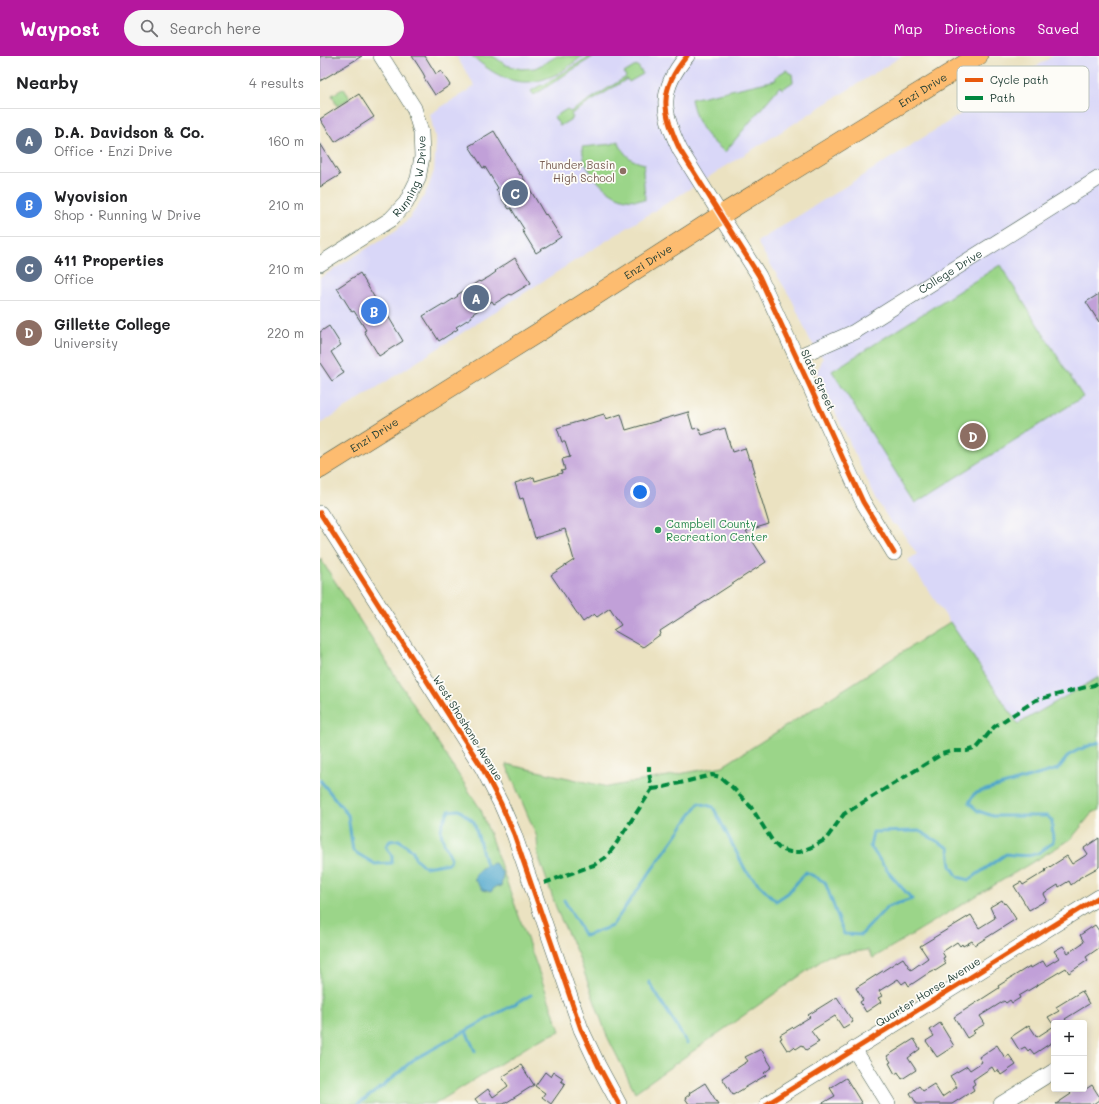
<!DOCTYPE html>
<html lang="en">
<head>
<meta charset="utf-8">
<style>
  :root { --surface:#fff; --page:#f6f6f6; --text:#202124; --muted:#757577; --line:#e0e0e0; --accent:#b5179e }
  body { margin:0; font-family:Mali,sans-serif; background:var(--page); color:var(--text) }
  .controls { position:absolute; right:12px; bottom:12px; display:grid; overflow:hidden; border-radius:4px; box-shadow:0 2px 10px #0003 }
  .controls button { width:36px; height:36px; display:grid; place-items:center; padding:0; border:0; border-bottom:1px solid var(--line); background:var(--surface); color:var(--text); font:20px sans-serif }
  .you { position:absolute; left:320px; top:436px; width:14px; height:14px; margin:-10px; border:3px solid #fff; border-radius:50%; background:#1a73e8; box-shadow:0 0 0 6px #1a73e833 }
  .badge { display:grid; place-items:center; width:26px; height:26px; border-radius:50%; background:var(--accent); color:#fff; font-size:13px; font-weight:700 }
  .pin { position:absolute; translate:-50% -50%; border:2px solid #fff; box-shadow:0 1px 4px #0006 }
  .list { margin:0; padding:0; list-style:none }
  h2 { display:flex; justify-content:space-between; align-items:center; height:52px; margin:0; padding:0 16px; font-size:17px }
  h2 small { font-size:13px; font-weight:400; color:var(--muted) }
  .list li { display:grid; grid-template-columns:26px 1fr auto; gap:12px; align-items:center; box-sizing:border-box; height:64px; padding:0 16px; border-top:1px solid var(--line) }
  .list b { display:block; font-size:15px; white-space:nowrap }
  .list p { margin:0; font-size:13px; white-space:nowrap; color:var(--muted) }
  .list em { font-size:13px; font-style:normal; color:var(--muted) }
  .icon { flex:none; width:22px; height:22px; fill:none; stroke:currentColor; stroke-width:2; stroke-linecap:round; stroke-linejoin:round }
  .map { position:relative; flex:none; width:779px; height:1048px; overflow:hidden }
  header { display:flex; align-items:center; gap:24px; box-sizing:border-box; height:56px; padding:0 20px; background:var(--accent); color:#fff }
  header strong { font-size:19px }
  nav { display:flex; gap:22px; margin-inline-start:auto; font-size:14px }
  .search { width:280px; height:36px; background:var(--page); display:flex; align-items:center; gap:10px; box-sizing:border-box; padding:0 14px; border-radius:22px; color:var(--muted); font-size:15px }
  main { display:flex }
  aside { flex:1; background:var(--surface) }
  .map>svg:first-child { display:block }
  .built { fill:#d9d7f8 }
  .green { fill:#9bd589; stroke:#5d895e }
  .water { fill:#4ea6cb; stroke:#367280 }
  .lines { fill:none; stroke-linecap:round; stroke-linejoin:round }
  .stream { stroke:#4ea6cb; stroke-width:3 }
  .building { fill:#c1a0d8 }
  .minor-casing { stroke:#3e5649; stroke-width:16 }
  .major-casing { stroke:#3e5649; stroke-width:20 }
  .minor { stroke:#fff; stroke-width:15 }
  .major { stroke:#fdbc70; stroke-width:19 }
  .quiet { stroke:#00873e; stroke-width:4; stroke-dasharray:8 4; stroke-linecap:butt }
  .cycleway-casing { stroke:#fdfcf7; stroke-width:8 }
  .cycleway { stroke:#e8590c; stroke-width:5 }
  .education-dot { fill:#8d6e63; stroke:#fdfcf7; stroke-width:1.5 }
  .leisure-dot { fill:#2e9e5b; stroke:#fdfcf7; stroke-width:1.5 }
  .labels { text-anchor:middle; stroke-width:3.5; stroke-linejoin:round; paint-order:stroke }
  .street-label { font-size:11px; fill:#1f3d34; stroke:#fdfcf7 }
  .education-label { font-size:11px; fill:#785e54; stroke:#fdfcf7; text-anchor:end }
  .leisure-label { font-size:11px; fill:#27864d; stroke:#fdfcf7; text-anchor:start }
  .key { fill:#fdfcf7; stroke:#bac3bc; stroke-width:1 }
  .key-label { font-size:11px; fill:#1f3d34 }
</style>
</head>
<body>
<header>
<strong>Waypost</strong>
<div class="search"><svg class="icon" aria-label="search" viewBox="0 0 24 24"><circle cx="10" cy="10" r="6"/><path d="M15 15l6 6"/></svg>Search here</div>
<nav><a>Map</a><a>Directions</a><a>Saved</a></nav>
</header>
<main>
<aside>
<h2>Nearby<small>4 results</small></h2>
<ul class="list">
<li><span class="badge" style="background:#5c6f8a">A</span><div><b>D.A. Davidson &amp; Co.</b><p>Office · Enzi Drive</p></div><em>160 m</em></li>
<li><span class="badge" style="background:#3f7fe0">B</span><div><b>Wyovision</b><p>Shop · Running W Drive</p></div><em>210 m</em></li>
<li><span class="badge" style="background:#5c6f8a">C</span><div><b>411 Properties</b><p>Office</p></div><em>210 m</em></li>
<li><span class="badge" style="background:#8d6e63">D</span><div><b>Gillette College</b><p>University</p></div><em>220 m</em></li>
</ul>
</aside>
<div class="map">
<svg width="779" height="1048" viewBox="0 0 779 1048">
  <rect width="100%" height="100%" fill="#fdfcf7"/>
  <filter id="ink" filterUnits="userSpaceOnUse"><feTurbulence type="fractalNoise" baseFrequency=".025" numOctaves="2"/><feDisplacementMap in="SourceGraphic" scale="8" xChannelSelector="R" yChannelSelector="G"/><feConvolveMatrix kernelMatrix="1 2 1 2 8 2 1 2 1" color-interpolation-filters="sRGB"/></filter>
  <filter id="wash" filterUnits="userSpaceOnUse"><feTurbulence type="fractalNoise" baseFrequency=".012" numOctaves="4" result="noise"/><feDisplacementMap in="SourceGraphic" scale="16" xChannelSelector="R" yChannelSelector="G"/><feGaussianBlur stdDeviation="0.9" result="paint"/><feColorMatrix in="noise" values="0 0 0 0 0 0 0 0 0 0 0 0 0 0 0 0 0 1.4 0 .05"/><feComposite in="paint" operator="in"/></filter>
  <g filter="url(#wash)">
    <rect width="100%" height="100%" fill="#ebe2c1"/>
    <g class="built">
      <polygon points="136,0 582,0 262,200 0,368 0,222 78,173 90,161 100,147 108,132 114,115 116,86 110,58 155,30"/>
      <polygon points="733,0 779,0 779,621 698,668 588,504 597,498 578,470 571,467 556,443 497,317 503,302 490,284 472,244 437,186"/>
    </g>
    <g class="green">
      <path d="M 152,0 L 173,0 L 186,9 L 201,13 L 215,12 L 227,6 L 237,0 L 263,0 C 253,7 241,17 230,21 C 198,34 175,20 152,0 Z"/>
      <polygon points="270,0 274,0 214,39 211,35 221,29 222,30"/>
      <polygon points="317,9 323,18 309,26 307,23 251,58 253,62 240,70 234,61 247,53 250,56 306,21 304,17"/>
      <path d="M 466,14 L 472,18 L 473,26 L 462,33 L 460,30 L 405,96 C 384,79 377,70 371,43 L 456,24 L 455,21 Z"/>
      <polygon points="23,33 24,33 30,42 17,50 12,39"/>
      <path d="M 298,85 C 304,99 310,105 325,108 L 323,115 L 325,144 C 319,144 312,144 306,143 C 288,139 273,123 265,106 C 263,101 263,96 262,91 L 292,88 Z"/>
      <polygon points="680,209 763,341 595,447 512,315"/>
      <polygon points="0,502 161,754 240,975 215,986 115,1048 0,1048"/>
      <polygon points="630,566 698,668 779,621 779,754 772,757 751,783 553,902 548,894 508,900 315,1036 287,980 258,899 238,857 218,799 217,781 186,708 288,731 403,710"/>
    </g>
    <path class="water" d="M 175,807 L 183,818 L 181,831 L 176,830 L 171,836 L 163,834 L 154,823 C 158,812 164,809 175,807 Z"/>
    <g class="lines">
      <g class="stream">
        <path d="M 0,724 L 28,759 L 33,795 L 55,808 L 72,807 L 72,800 L 66,790 L 70,785 L 79,784 L 93,795 L 95,802 L 105,811 L 129,807 L 131,802 C 122,780 115,777 129,755 L 139,754 L 154,766 L 166,809 L 168,811"/>
        <path d="M 244,844 L 265,880 L 292,870 L 379,747 L 393,751 L 426,815 L 456,845 L 468,837 L 486,816 L 505,826 L 524,878 L 541,879 L 567,851 L 592,843 L 569,817 L 550,790 L 553,776 L 599,775 L 629,792 L 631,810 L 638,821 L 649,824 L 686,798 C 708,801 716,802 733,786 L 732,765 L 727,760 L 673,760 L 658,755 L 649,747 L 654,738 L 662,735 L 738,713 L 749,699 L 758,694 L 779,686"/>
        <polyline points="329,926 367,987"/>
        <polyline points="146,975 155,995"/>
        <polyline points="38,1048 63,1030 93,1004 211,939"/>
      </g>
    </g>
    <g id="blocks">
      <g class="building">
        <polygon points="0,0 42,0 0,25"/>
        <polygon points="92,0 105,0 116,18 121,15 130,29 115,39 104,22 105,21 103,17"/>
        <polygon points="39,38 54,61 15,86 0,63"/>
        <polygon points="174,75 200,119 201,118 225,159 226,158 241,181 216,197 202,174 204,173 197,162 191,152 189,153 176,134 178,132 165,111 163,112 149,90"/>
        <polygon points="0,87 20,119 0,131"/>
        <polygon points="195,202 211,227 191,239 190,238 174,248 172,245 151,259 152,261 136,271 138,273 119,285 103,260 123,248 124,249 138,240 137,239 159,225 160,226 169,221 176,216 175,215"/>
        <polygon points="40,217 66,261 68,260 83,285 59,300 44,275 46,274 34,255 32,256 17,232"/>
        <polygon points="779,238 779,266 766,246"/>
        <polygon points="9,270 21,289 11,296 24,317 12,325 0,307 0,276"/>
        <polygon points="368,356 373,373 379,372 382,379 405,372 412,396 425,392 429,404 431,403 435,416 433,416 449,468 426,475 446,506 340,575 341,578 323,591 293,574 301,569 290,552 277,561 274,558 263,566 231,519 254,504 245,473 215,482 203,442 200,443 195,427 214,421 215,425 242,417 241,415 245,414 242,403 250,401 245,386 242,386 237,372 284,358 286,363 301,358 306,374"/>
        <polygon points="779,782 779,811 759,822 759,823 751,829 749,825 739,831 738,829 724,838 727,844 709,854 694,830 701,826 703,829 726,815 725,814 747,800 752,808 768,798 764,792"/>
        <polygon points="682,844 684,848 685,847 689,852 696,863 655,889 652,885 643,890 642,888 640,890 637,886 622,896 625,901 623,902 626,908 615,915 614,914 610,916 589,930 586,925 582,928 578,923 559,935 562,940 558,942 561,946 546,956 540,946 543,944 536,932 583,902 591,914 608,902 600,890 651,859 659,872 675,862 670,851"/>
        <polygon points="775,869 779,875 779,892 766,901 768,904 749,917 746,912 699,940 700,942 692,947 690,944 686,947 684,945 660,960 665,968 653,975 655,977 647,982 634,961 679,932 678,930 710,910 711,912 723,905 726,910 739,902 734,895 743,890 748,897 764,886 760,879"/>
        <polygon points="762,935 769,948 745,963 748,967 732,967 728,961 739,955 736,951"/>
        <polygon points="517,941 533,966 523,972 515,960 491,975 499,986 486,994 482,989 476,993 474,991 470,994 469,993 467,994 460,983 462,982 460,979 490,961 488,959"/>
        <polygon points="620,967 634,990 617,1001 606,985 614,980 610,974"/>
        <polygon points="709,969 717,981 734,970 734,985 714,998 710,993 708,995 705,991 699,994 691,981"/>
        <polygon points="594,983 600,993 588,1002 596,1014 582,1023 578,1016 575,1018 569,1007 571,1006 567,1000"/>
        <polygon points="677,989 685,1002 689,999 696,1009 681,1019 678,1014 675,1016 672,1011 653,1024 655,1028 652,1030 654,1034 632,1048 597,1048 590,1037 599,1030 603,1035 614,1028 622,1041 637,1031 630,1020 647,1010 650,1014 662,1006 659,1001"/>
        <polygon points="441,993 452,1011 444,1017 446,1019 413,1039 402,1022 428,1005 425,1001"/>
        <polygon points="201,1009 214,1029 184,1048 159,1048 155,1043 168,1033 173,1041 188,1030 182,1021"/>
        <polygon points="225,1016 231,1021 234,1016 243,1022 241,1025 245,1028 231,1048 222,1041 225,1037 215,1030"/>
        <polygon points="526,1022 542,1048 501,1048 515,1040 510,1032"/>
        <polygon points="385,1027 398,1048 369,1048 365,1042 370,1038 369,1037"/>
        <polygon points="772,1029 779,1040 779,1044 773,1048 736,1048 751,1038 747,1033 766,1033"/>
      </g>
    </g>
  </g>
  <g filter="url(#ink)">
    <use href="#blocks" fill-opacity="0" stroke="#3e5649" stroke-width="1"/>
    <g class="lines">
      <g class="minor-casing">
        <g id="minor">
          <path d="M 367,0 C 338,34 342,56 360,94 L 439,220 L 543,446 L 574,497"/>
          <path id="s1" d="M 0,208 L 71,163 L 86,147 L 98,123 L 102,101 L 101,76 L 94,52 L 61,0"/>
          <path id="s2" d="M 477,301 L 534,276 L 779,122"/>
          <polyline points="0,457 163,713 181,748 194,778 261,973 278,1009 299,1048"/>
          <polyline points="534,993 568,1048"/>
          <polyline points="447,1048 779,841"/>
          <polyline points="681,1048 734,1015"/>
        </g>
      </g>
      <g class="major-casing">
        <g id="major">
          <path id="s3" d="M 0,413 L 219,276 L 401,159 L 658,0"/>
        </g>
      </g>
      <use href="#minor" class="minor"/>
      <use href="#major" class="major"/>
      <g class="quiet">
        <polyline points="332,733 340,732 392,719 400,721 412,731 431,751 453,786 460,793 470,796 480,796 494,790 506,783 524,758 622,698 632,695 647,695 657,692 674,671 716,644 774,629 779,626"/>
        <polyline points="224,827 274,809 286,801 294,791 332,733 329,717 329,710"/>
      </g>
      <g class="cycleway-casing">
        <g id="cycleway">
          <path d="M 367,0 C 338,34 342,56 360,94 L 439,220 L 543,446 L 574,497"/>
          <polyline points="0,457 163,713 181,748 194,778 261,973 278,1009 299,1048"/>
          <polyline points="447,1048 779,841"/>
        </g>
      </g>
      <use href="#cycleway" class="cycleway"/>
    </g>
  </g>
  <circle class="education-dot" cx="303" cy="115" r="4"/>
  <circle class="leisure-dot" cx="338" cy="474" r="4"/>
  <g class="labels">
    <g class="street-label">
      <text dy="4" stroke="none"><textPath href="#s3" startOffset="712">Enzi Drive</textPath></text>
      <text dy="4" stroke="none"><textPath href="#s1" startOffset="133">Running W Drive</textPath></text>
      <text dy="4" stroke="none"><textPath href="#s3" startOffset="388">Enzi Drive</textPath></text>
      <text dy="4" stroke="none"><textPath href="#s2" startOffset="176">College Drive</textPath></text>
      <text transform="translate(498 324) rotate(65)" y="4">Slate Street</text>
      <text dy="4" stroke="none"><textPath href="#s3" startOffset="64">Enzi Drive</textPath></text>
      <text transform="translate(148 672) rotate(58)" y="4">West Shoshone Avenue</text>
      <text transform="translate(608 936) rotate(-32)" y="4">Quarter Horse Avenue</text>
    </g>
    <g class="education-label">
      <text x="295" y="113">Thunder Basin<tspan x="295" dy="13">High School</tspan></text>
    </g>
    <g class="leisure-label">
      <text x="346" y="472">Campbell County<tspan x="346" dy="13">Recreation Center</tspan></text>
    </g>
  </g>
  <rect x="637" y="10" width="132" height="46" rx="6" class="key"/>
  <rect x="645" y="22" width="18" height="4" fill="#e8590c"/>
  <rect x="645" y="40" width="18" height="4" fill="#00873e"/>
  <g class="key-label">
    <text x="670" y="28">Cycle path</text>
    <text x="670" y="46">Path</text>
  </g>
</svg>
<div class="controls">
<button>+</button>
<button>−</button>
</div>
<div class="you"></div>
<div class="pin badge" style="left:156px;top:242px;background:#5c6f8a">A</div>
<div class="pin badge" style="left:54px;top:255px;background:#3f7fe0">B</div>
<div class="pin badge" style="left:195px;top:137px;background:#5c6f8a">C</div>
<div class="pin badge" style="left:653px;top:380px;background:#8d6e63">D</div>
</div>
</main>
</body>
</html>
